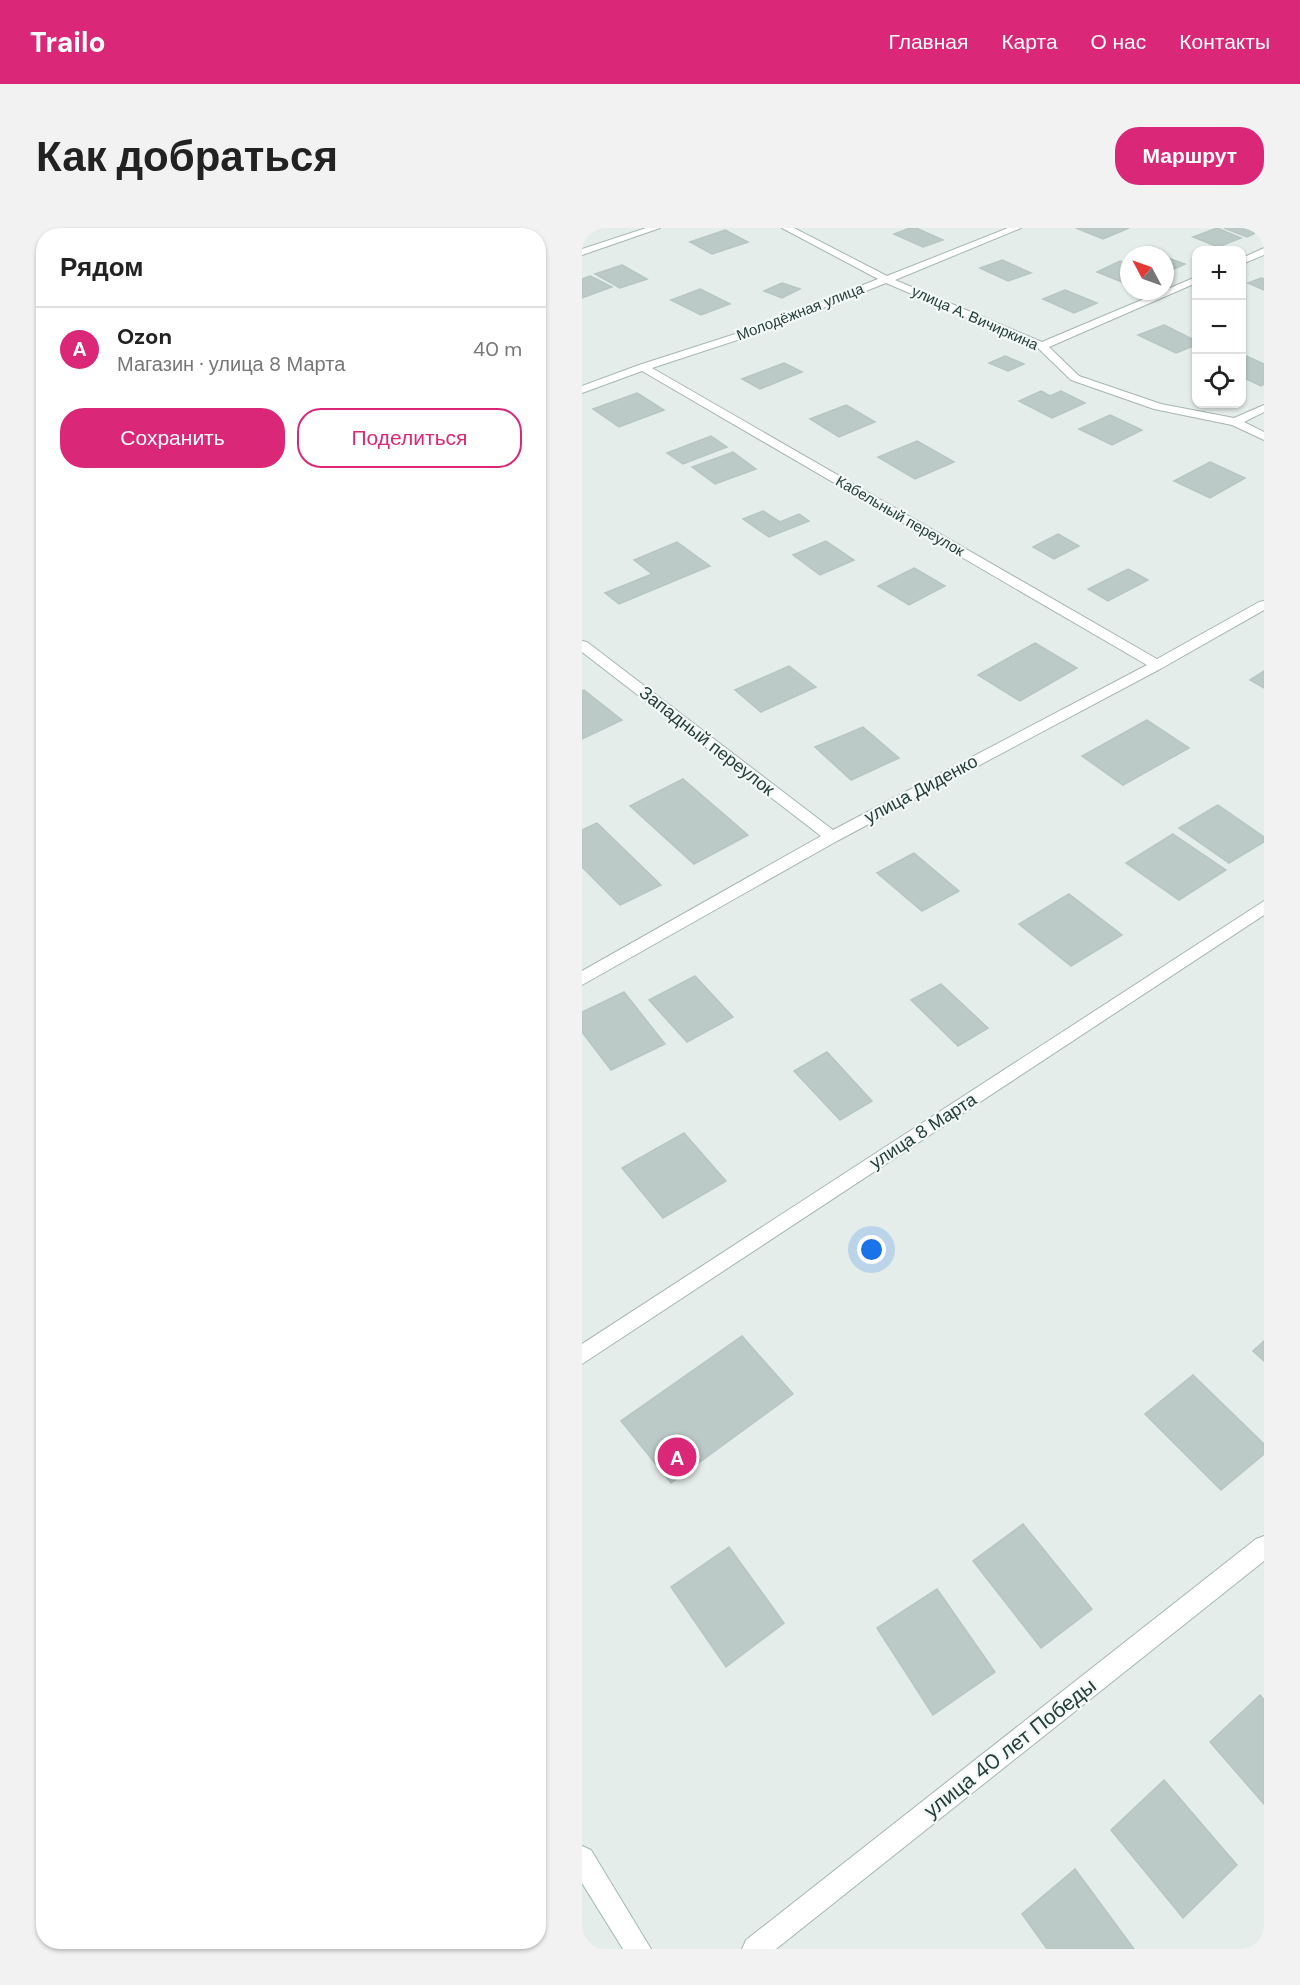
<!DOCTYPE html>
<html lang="ru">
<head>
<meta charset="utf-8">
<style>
  :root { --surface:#fff; --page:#f2f2f2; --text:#222; --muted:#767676; --line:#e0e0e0; --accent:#db2777 }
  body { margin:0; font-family:"DM Sans",sans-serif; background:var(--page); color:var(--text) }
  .controls { position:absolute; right:18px; top:18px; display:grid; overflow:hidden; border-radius:12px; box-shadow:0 2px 4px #0004 }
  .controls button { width:54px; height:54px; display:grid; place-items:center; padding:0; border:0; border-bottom:2px solid var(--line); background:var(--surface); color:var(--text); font:30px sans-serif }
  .compass { position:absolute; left:538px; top:18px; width:54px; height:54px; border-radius:50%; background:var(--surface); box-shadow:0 2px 4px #0004; rotate:311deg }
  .you { position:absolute; left:290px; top:1022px; width:21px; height:21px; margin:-15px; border:4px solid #fff; border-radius:50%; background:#1a73e8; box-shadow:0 0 0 9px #1a73e833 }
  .badge { display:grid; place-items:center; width:39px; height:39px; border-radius:50%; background:var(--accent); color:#fff; font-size:20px; font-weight:700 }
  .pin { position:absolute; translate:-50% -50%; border:3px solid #fff; box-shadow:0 2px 6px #0006 }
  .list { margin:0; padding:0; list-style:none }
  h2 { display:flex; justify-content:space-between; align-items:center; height:78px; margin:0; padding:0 24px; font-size:26px }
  h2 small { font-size:20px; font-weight:400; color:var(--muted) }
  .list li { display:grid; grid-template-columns:39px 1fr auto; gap:18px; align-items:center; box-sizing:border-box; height:84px; padding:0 24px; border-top:2px solid var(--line) }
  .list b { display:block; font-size:22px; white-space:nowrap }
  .list p { margin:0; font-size:20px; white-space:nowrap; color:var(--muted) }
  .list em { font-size:20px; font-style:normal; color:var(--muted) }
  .actions { display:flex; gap:12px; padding:18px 24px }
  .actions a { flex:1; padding:14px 0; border:2px solid var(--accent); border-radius:24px; text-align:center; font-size:21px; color:var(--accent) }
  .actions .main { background:var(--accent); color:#fff }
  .icon { flex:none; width:33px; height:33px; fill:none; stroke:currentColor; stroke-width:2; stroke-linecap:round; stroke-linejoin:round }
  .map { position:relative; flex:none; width:682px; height:1721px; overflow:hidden; border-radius:24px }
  header { display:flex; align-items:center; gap:36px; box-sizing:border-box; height:84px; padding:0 30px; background:var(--accent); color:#fff }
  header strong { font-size:28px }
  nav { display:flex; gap:33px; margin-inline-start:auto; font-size:21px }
  .intro { display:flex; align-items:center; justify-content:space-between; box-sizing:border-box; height:144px; padding:0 36px }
  h1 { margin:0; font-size:42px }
  .button { padding:15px 27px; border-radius:24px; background:var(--accent); color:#fff; font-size:21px; font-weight:700 }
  main { display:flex; gap:36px; padding:0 36px }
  aside { flex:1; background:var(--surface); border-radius:24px; box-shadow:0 2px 4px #0004 }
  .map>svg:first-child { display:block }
  .building { fill:#bccac7; stroke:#b6c6c2; stroke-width:1.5 }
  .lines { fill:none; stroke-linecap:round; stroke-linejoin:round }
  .street-casing { stroke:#a7b5b2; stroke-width:2 }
  .secondary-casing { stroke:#a2b8b4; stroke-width:2 }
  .street { fill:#fff; fill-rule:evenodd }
  .secondary { fill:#fff; fill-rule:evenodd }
  .labels { text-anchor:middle; stroke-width:4.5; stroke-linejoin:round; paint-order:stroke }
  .far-street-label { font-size:15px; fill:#243e3b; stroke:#f4f9f7 }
  .street-label { font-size:18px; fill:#243e3b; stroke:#f4f9f7 }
  .near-street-label { font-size:21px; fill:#243e3b; stroke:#f4f9f7 }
</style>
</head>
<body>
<header>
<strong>Trailo</strong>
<nav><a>Главная</a><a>Карта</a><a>О нас</a><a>Контакты</a></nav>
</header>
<div class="intro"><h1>Как добраться</h1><a class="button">Маршрут</a></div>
<main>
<aside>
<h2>Рядом<small></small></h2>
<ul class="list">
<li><span class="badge">A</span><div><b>Ozon</b><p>Магазин · улица 8 Марта</p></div><em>40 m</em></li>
</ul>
<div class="actions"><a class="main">Сохранить</a><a>Поделиться</a></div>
</aside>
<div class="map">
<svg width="682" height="1721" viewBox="0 0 682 1721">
  <rect width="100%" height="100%" fill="#e4edea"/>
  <g class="building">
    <polygon points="328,0 334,0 361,12 341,19 312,6"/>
    <polygon points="494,0 547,0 521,11"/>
    <polygon points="635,0 659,10 636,19 611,9"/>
    <polygon points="642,0 682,0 682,1 665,9"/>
    <polygon points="143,2 166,14 130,26 108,14"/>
    <polygon points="583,29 603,36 583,45"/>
    <polygon points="420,32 449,45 426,53 398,40"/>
    <polygon points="538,33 547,37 547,57 515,44"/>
    <polygon points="40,37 65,51 38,60 13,46"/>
    <polygon points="8,48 30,59 0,70 0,51"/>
    <polygon points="679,50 682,51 682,62 666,55"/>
    <polygon points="200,55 218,61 200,70 182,63"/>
    <polygon points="118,61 148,76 119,87 89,72"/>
    <polygon points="483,62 515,75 492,85 461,71"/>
    <polygon points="582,97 614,113 614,117 594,125 556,107"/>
    <polygon points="660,126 682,136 682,156 679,158 660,149"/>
    <polygon points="423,128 442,136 426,143 407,135"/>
    <polygon points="202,135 220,144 178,161 160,151"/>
    <polygon points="459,163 468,168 479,163 503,175 470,190 437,173"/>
    <polygon points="55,165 82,182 37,199 11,181"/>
    <polygon points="264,177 293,194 257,209 228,191"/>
    <polygon points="528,187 560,202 530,217 497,201"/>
    <polygon points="129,208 145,219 101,236 85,225"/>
    <polygon points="335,213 372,234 333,251 296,229"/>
    <polygon points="151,224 174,241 133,256 110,239"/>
    <polygon points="628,234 663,250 628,270 592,253"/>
    <polygon points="181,283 198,294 217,286 227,293 187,309 161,291"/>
    <polygon points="476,306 497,318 472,331 451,319"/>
    <polygon points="244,313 272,332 238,347 211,327"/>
    <polygon points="95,314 128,338 37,376 23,365 70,346 52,332"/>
    <polygon points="332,340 363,358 327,377 296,358"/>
    <polygon points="546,341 566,352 526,373 506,361"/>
    <polygon points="453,415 495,440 438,473 396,447"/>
    <polygon points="207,438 234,459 179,484 153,462"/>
    <polygon points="682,443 682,460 668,452"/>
    <polygon points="2,462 40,492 0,511 0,463"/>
    <polygon points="565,492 607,520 541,557 500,528"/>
    <polygon points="281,499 317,530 269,552 233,519"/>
    <polygon points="101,551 166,607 112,636 48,578"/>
    <polygon points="636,577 682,609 682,614 647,635 597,600"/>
    <polygon points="15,595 79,657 38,677 0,639 0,602"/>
    <polygon points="591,606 644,642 597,672 544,635"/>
    <polygon points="332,625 377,663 340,683 295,645"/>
    <polygon points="487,666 540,707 489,738 437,696"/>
    <polygon points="113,748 151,789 105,814 67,772"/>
    <polygon points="359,756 406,800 376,818 329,772"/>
    <polygon points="42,764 83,816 29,842 0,804 0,784"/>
    <polygon points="245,824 290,873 258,892 212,843"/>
    <polygon points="102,905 144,953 81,990 40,940"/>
    <polygon points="160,1108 211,1166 89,1255 39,1193"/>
    <polygon points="682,1113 682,1133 671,1123"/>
    <polygon points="611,1147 682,1216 682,1226 639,1262 563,1186"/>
    <polygon points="441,1296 510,1381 459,1420 391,1333"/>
    <polygon points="147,1319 202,1395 144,1439 89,1359"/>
    <polygon points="355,1361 413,1444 351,1487 295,1400"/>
    <polygon points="678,1467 682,1472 682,1576 628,1514"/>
    <polygon points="582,1552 655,1637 601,1690 529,1602"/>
    <polygon points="493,1641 552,1721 465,1721 440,1686"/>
  </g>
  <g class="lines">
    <g class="street-casing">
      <g id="street">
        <polygon points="64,0 78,0 0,27 0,21"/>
        <polygon points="200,0 212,0 305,48 426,0 439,0 313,52 460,114 614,49 614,55 467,119 497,148 579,176 652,190 682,177 682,184 662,194 682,204 682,212 650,197 572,181 489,152 456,120 304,55 186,102 70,140 575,431 677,374 682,373 682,382 580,440 255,613 0,757 0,743 239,608 0,424 0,413 5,414 251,602 565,437 60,143 0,165 0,158 57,137 178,98 296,51"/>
        <polygon points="682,20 682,27 660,36 660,30"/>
        <polygon points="682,673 682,687 0,1136 0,1116"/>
        <polygon points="682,1308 682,1333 194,1721 160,1721 164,1712 674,1311"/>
      </g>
    </g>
    <g class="secondary-casing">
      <polygon id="secondary" points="0,1618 9,1622 69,1721 41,1721 0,1655"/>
    </g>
    <use href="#street" class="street"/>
    <use href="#secondary" class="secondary"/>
  </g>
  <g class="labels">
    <g class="far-street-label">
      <text transform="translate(218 84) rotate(-21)" y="5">Молодёжная улица</text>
      <text transform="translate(393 90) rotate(24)" y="5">улица А. Вичиркина</text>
      <text transform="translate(318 288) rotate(30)" y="5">Кабельный переулок</text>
    </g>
    <g class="street-label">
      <text transform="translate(125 513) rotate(38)" y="6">Западный переулок</text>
      <text transform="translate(339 561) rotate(-28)" y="6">улица Диденко</text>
      <text transform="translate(341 903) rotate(-33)" y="6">улица 8 Марта</text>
    </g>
    <g class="near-street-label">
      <text transform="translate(428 1520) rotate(-38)" y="7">улица 40 лет Победы</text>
    </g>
  </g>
</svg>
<div class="controls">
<button>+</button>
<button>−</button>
<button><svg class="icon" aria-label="locate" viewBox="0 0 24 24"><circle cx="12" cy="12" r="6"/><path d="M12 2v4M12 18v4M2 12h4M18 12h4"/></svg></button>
</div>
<svg class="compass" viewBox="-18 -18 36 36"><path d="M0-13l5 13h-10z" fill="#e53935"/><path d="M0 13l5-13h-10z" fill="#767676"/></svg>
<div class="you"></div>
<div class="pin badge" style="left:95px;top:1229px">A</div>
</div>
</main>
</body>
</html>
